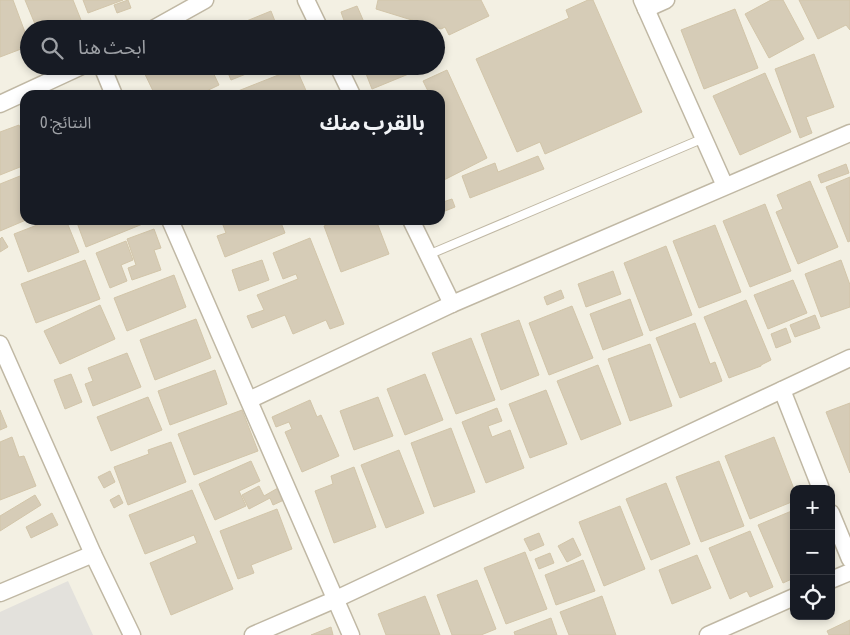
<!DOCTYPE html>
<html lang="ar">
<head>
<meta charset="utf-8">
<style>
  :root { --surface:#171b24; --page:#20242c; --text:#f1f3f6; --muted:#9ea1a6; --line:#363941 }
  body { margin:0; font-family:"Asap Condensed","Noto Sans Arabic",sans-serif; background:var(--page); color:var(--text); direction:rtl }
  .controls { position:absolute; right:15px; bottom:15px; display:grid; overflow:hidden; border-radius:10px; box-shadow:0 2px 8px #0003 }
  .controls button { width:45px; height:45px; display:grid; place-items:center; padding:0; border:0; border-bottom:1px solid var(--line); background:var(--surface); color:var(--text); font:25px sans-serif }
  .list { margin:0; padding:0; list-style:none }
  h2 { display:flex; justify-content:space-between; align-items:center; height:65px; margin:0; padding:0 20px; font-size:21px }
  h2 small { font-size:16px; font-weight:400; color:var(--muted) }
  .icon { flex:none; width:28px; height:28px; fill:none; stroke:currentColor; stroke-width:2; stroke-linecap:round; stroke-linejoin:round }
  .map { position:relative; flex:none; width:850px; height:635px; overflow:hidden; direction:ltr }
  .search { position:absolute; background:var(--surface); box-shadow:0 2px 8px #0003; left:20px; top:20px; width:425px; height:55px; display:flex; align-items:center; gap:12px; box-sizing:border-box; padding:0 18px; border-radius:28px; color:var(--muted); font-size:19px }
  .panel { position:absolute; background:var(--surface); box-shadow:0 2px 8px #0003; left:20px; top:90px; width:425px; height:135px; border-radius:15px; direction:rtl }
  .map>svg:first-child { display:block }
  .parking { fill:#e3e1dc }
  .building { fill:#d6ccb7; stroke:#d2c5a9 }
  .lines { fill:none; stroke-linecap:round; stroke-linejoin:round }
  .lane-casing { stroke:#c0b8a4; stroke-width:10 }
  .street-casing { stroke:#c0b8a4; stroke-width:19 }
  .lane { stroke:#fff; stroke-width:8 }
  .street { stroke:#fff; stroke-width:16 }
</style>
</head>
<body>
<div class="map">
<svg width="850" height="635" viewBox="0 0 850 635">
  <rect width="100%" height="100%" fill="#f3f0e3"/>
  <polygon class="parking" points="68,581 93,635 0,635 0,612"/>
  <g class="building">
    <polygon points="0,0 13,0 29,43 29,46 0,57"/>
    <polygon points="25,0 73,0 81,20 59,29 56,29 55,25 46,29 37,29"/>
    <polygon points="83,0 123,0 88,13"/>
    <polygon points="128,0 131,8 117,13 114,5"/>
    <polygon points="378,0 481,0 489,16 449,35 445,27 441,29 376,9"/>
    <polygon points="588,0 593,0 642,112 545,154 540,142 517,152 476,59 569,18 566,10"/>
    <polygon points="771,0 783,0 804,39 769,58 745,14"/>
    <polygon points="799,0 850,0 850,30 846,25 818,39"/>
    <polygon points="357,6 367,29 347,29 341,12"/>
    <polygon points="735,9 758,68 704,89 681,30"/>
    <polygon points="271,11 278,29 227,29"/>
    <polygon points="814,54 834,107 806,117 812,133 800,138 775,69"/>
    <polygon points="141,66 210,66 219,85 198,95 155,95"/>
    <polygon points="225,66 266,66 231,80"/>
    <polygon points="363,66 408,66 411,73 372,89"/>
    <polygon points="296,68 308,95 240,95 238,91"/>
    <polygon points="447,70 487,158 440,182 440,95 430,95 423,81"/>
    <polygon points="765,73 791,132 740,155 713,96"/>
    <polygon points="19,125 25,140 25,165 0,175 0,132"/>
    <polygon points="538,156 544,169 470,198 462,176 495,163 498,172"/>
    <polygon points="846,164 849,173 821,183 818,175"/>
    <polygon points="25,174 26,220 0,231 0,184"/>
    <polygon points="850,177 850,241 848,242 826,187"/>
    <polygon points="810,181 838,247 798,264 776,212 783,209 777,195"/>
    <polygon points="452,199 455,207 440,213 440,203"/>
    <polygon points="765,204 791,271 750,287 723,221"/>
    <polygon points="50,220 66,220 79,252 28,272 14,234"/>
    <polygon points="76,220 150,220 150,221 86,247"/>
    <polygon points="221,220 280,220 285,233 225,257 217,236 226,233"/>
    <polygon points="340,220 376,220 389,254 341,272 324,226"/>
    <polygon points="715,225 741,292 699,308 673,241"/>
    <polygon points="154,229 161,248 154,250 161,270 132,280 128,268 136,265 127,239"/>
    <polygon points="2,237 8,247 0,252 0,239"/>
    <polygon points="310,238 344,324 330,329 326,320 293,334 285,315 252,328 247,316 264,310 257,295 298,279 296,274 283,279 273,253"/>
    <polygon points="126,241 133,260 121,265 127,281 110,288 96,253"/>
    <polygon points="666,246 692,315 650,331 624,263"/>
    <polygon points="85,260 100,299 36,323 21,284"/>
    <polygon points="262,260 269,280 239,291 232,270"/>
    <polygon points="841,260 850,285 850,307 821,317 805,274"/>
    <polygon points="613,271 621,294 586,307 578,284"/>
    <polygon points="174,275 186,307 127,331 114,298"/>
    <polygon points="793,280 807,313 768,329 754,295"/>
    <polygon points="561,290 564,298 547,305 544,297"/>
    <polygon points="630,299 643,335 603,350 590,314"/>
    <polygon points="746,300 771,360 761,365 761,366 729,378 704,317"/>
    <polygon points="100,305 115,339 60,364 44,331"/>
    <polygon points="572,306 593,358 549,375 529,323"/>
    <polygon points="815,315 820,328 795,337 790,325"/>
    <polygon points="196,319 211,358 155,380 140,340"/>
    <polygon points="519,320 539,375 501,390 481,334"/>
    <polygon points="695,323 710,364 715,362 722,381 680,398 656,338"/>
    <polygon points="786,328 791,342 776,348 771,334"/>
    <polygon points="471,338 495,400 456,414 432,353"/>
    <polygon points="650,344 672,406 630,421 608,359"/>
    <polygon points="127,353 141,387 93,406 85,384 93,381 88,368"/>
    <polygon points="598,365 621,424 581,440 557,381"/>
    <polygon points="215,370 227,404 170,425 158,391"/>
    <polygon points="71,374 82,402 65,409 54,380"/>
    <polygon points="425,374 443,420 405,435 387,389"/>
    <polygon points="546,390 567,444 530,458 509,404"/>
    <polygon points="148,397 162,430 111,451 97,417"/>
    <polygon points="378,397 393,436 354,450 340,411"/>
    <polygon points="310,400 317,417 321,415 339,456 302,472 285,432 292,429 289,422 276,427 272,417"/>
    <polygon points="850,403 850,473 826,412"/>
    <polygon points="497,408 502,421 488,426 492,437 510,430 524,468 486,483 462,422"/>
    <polygon points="0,410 7,427 0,430"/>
    <polygon points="242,410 258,451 194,475 178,434"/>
    <polygon points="451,428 475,492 434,507 411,443"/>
    <polygon points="12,437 19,457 24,456 36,486 0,500 0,442"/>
    <polygon points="774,437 794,489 794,501 750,519 725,456"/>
    <polygon points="171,442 186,482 128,505 114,467 149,454 148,450"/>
    <polygon points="399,450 424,513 386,528 361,465"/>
    <polygon points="251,461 260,481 239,491 246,506 215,520 199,484"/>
    <polygon points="719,461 744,526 701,542 676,477"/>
    <polygon points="354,467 376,527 334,543 315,491 333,484 331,476"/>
    <polygon points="110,471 115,482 104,488 98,477"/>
    <polygon points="666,483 690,544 651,560 626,499"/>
    <polygon points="259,486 264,496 278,488 284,500 273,505 270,498 249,509 242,495"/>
    <polygon points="192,490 233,589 171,615 150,563 197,543 194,535 145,554 129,515"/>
    <polygon points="35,495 41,505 0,531 0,516"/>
    <polygon points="119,495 123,503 114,508 110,500"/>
    <polygon points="620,506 645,569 604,586 579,522"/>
    <polygon points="277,509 292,549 251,565 254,573 238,579 220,531"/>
    <polygon points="794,510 794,578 783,583 758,525"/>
    <polygon points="52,513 58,525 31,538 26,527"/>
    <polygon points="750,531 773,587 750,597 747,591 730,599 709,548"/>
    <polygon points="539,533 544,545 530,551 524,539"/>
    <polygon points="573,538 581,555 567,562 558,546"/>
    <polygon points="525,552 547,609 506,624 484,568"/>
    <polygon points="550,553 554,563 539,569 535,559"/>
    <polygon points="697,555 711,588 672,604 659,570"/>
    <polygon points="583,560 595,591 556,605 545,575"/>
    <polygon points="477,580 496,629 481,635 452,635 437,595"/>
    <polygon points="425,596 440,635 386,635 378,614"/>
    <polygon points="602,596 616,635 569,635 560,612"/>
    <polygon points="551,618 557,635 515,635 514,632"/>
    <polygon points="850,620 850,635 829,635 827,631"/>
    <polygon points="331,627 333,635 311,635"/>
  </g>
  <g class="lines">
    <g class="lane-casing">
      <polyline id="lane" points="428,255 704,138"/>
    </g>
    <g class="street-casing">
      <g id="street">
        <polyline points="306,0 320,29"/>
        <polyline points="642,0 725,186"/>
        <polyline points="646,9 666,0"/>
        <polyline points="153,29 205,0"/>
        <polyline points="102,66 114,95"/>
        <polyline points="338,66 352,95"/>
        <polyline points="0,104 82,66"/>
        <polyline points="170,220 351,635"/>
        <polyline points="411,220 452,304"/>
        <polyline points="0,344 93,554 132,635"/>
        <polyline points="782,390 821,489"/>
        <polyline points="249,400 452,304 850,133"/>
        <polyline points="831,513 850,559"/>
        <polyline points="831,580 850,572"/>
        <polyline points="0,593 93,554"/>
        <polyline points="253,635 334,600 850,358"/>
        <polyline points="708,635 794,597"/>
      </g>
    </g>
    <use href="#lane" class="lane"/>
    <use href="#street" class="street"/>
  </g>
</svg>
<div class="controls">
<button>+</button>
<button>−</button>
<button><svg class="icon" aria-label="locate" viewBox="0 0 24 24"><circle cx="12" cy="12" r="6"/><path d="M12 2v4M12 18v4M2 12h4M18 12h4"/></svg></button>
</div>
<div class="search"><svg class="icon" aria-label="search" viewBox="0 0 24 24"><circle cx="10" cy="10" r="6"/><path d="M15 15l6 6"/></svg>ابحث هنا</div>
<section class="panel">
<h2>بالقرب منك<small>النتائج: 0</small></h2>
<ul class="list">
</ul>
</section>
</div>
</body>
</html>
